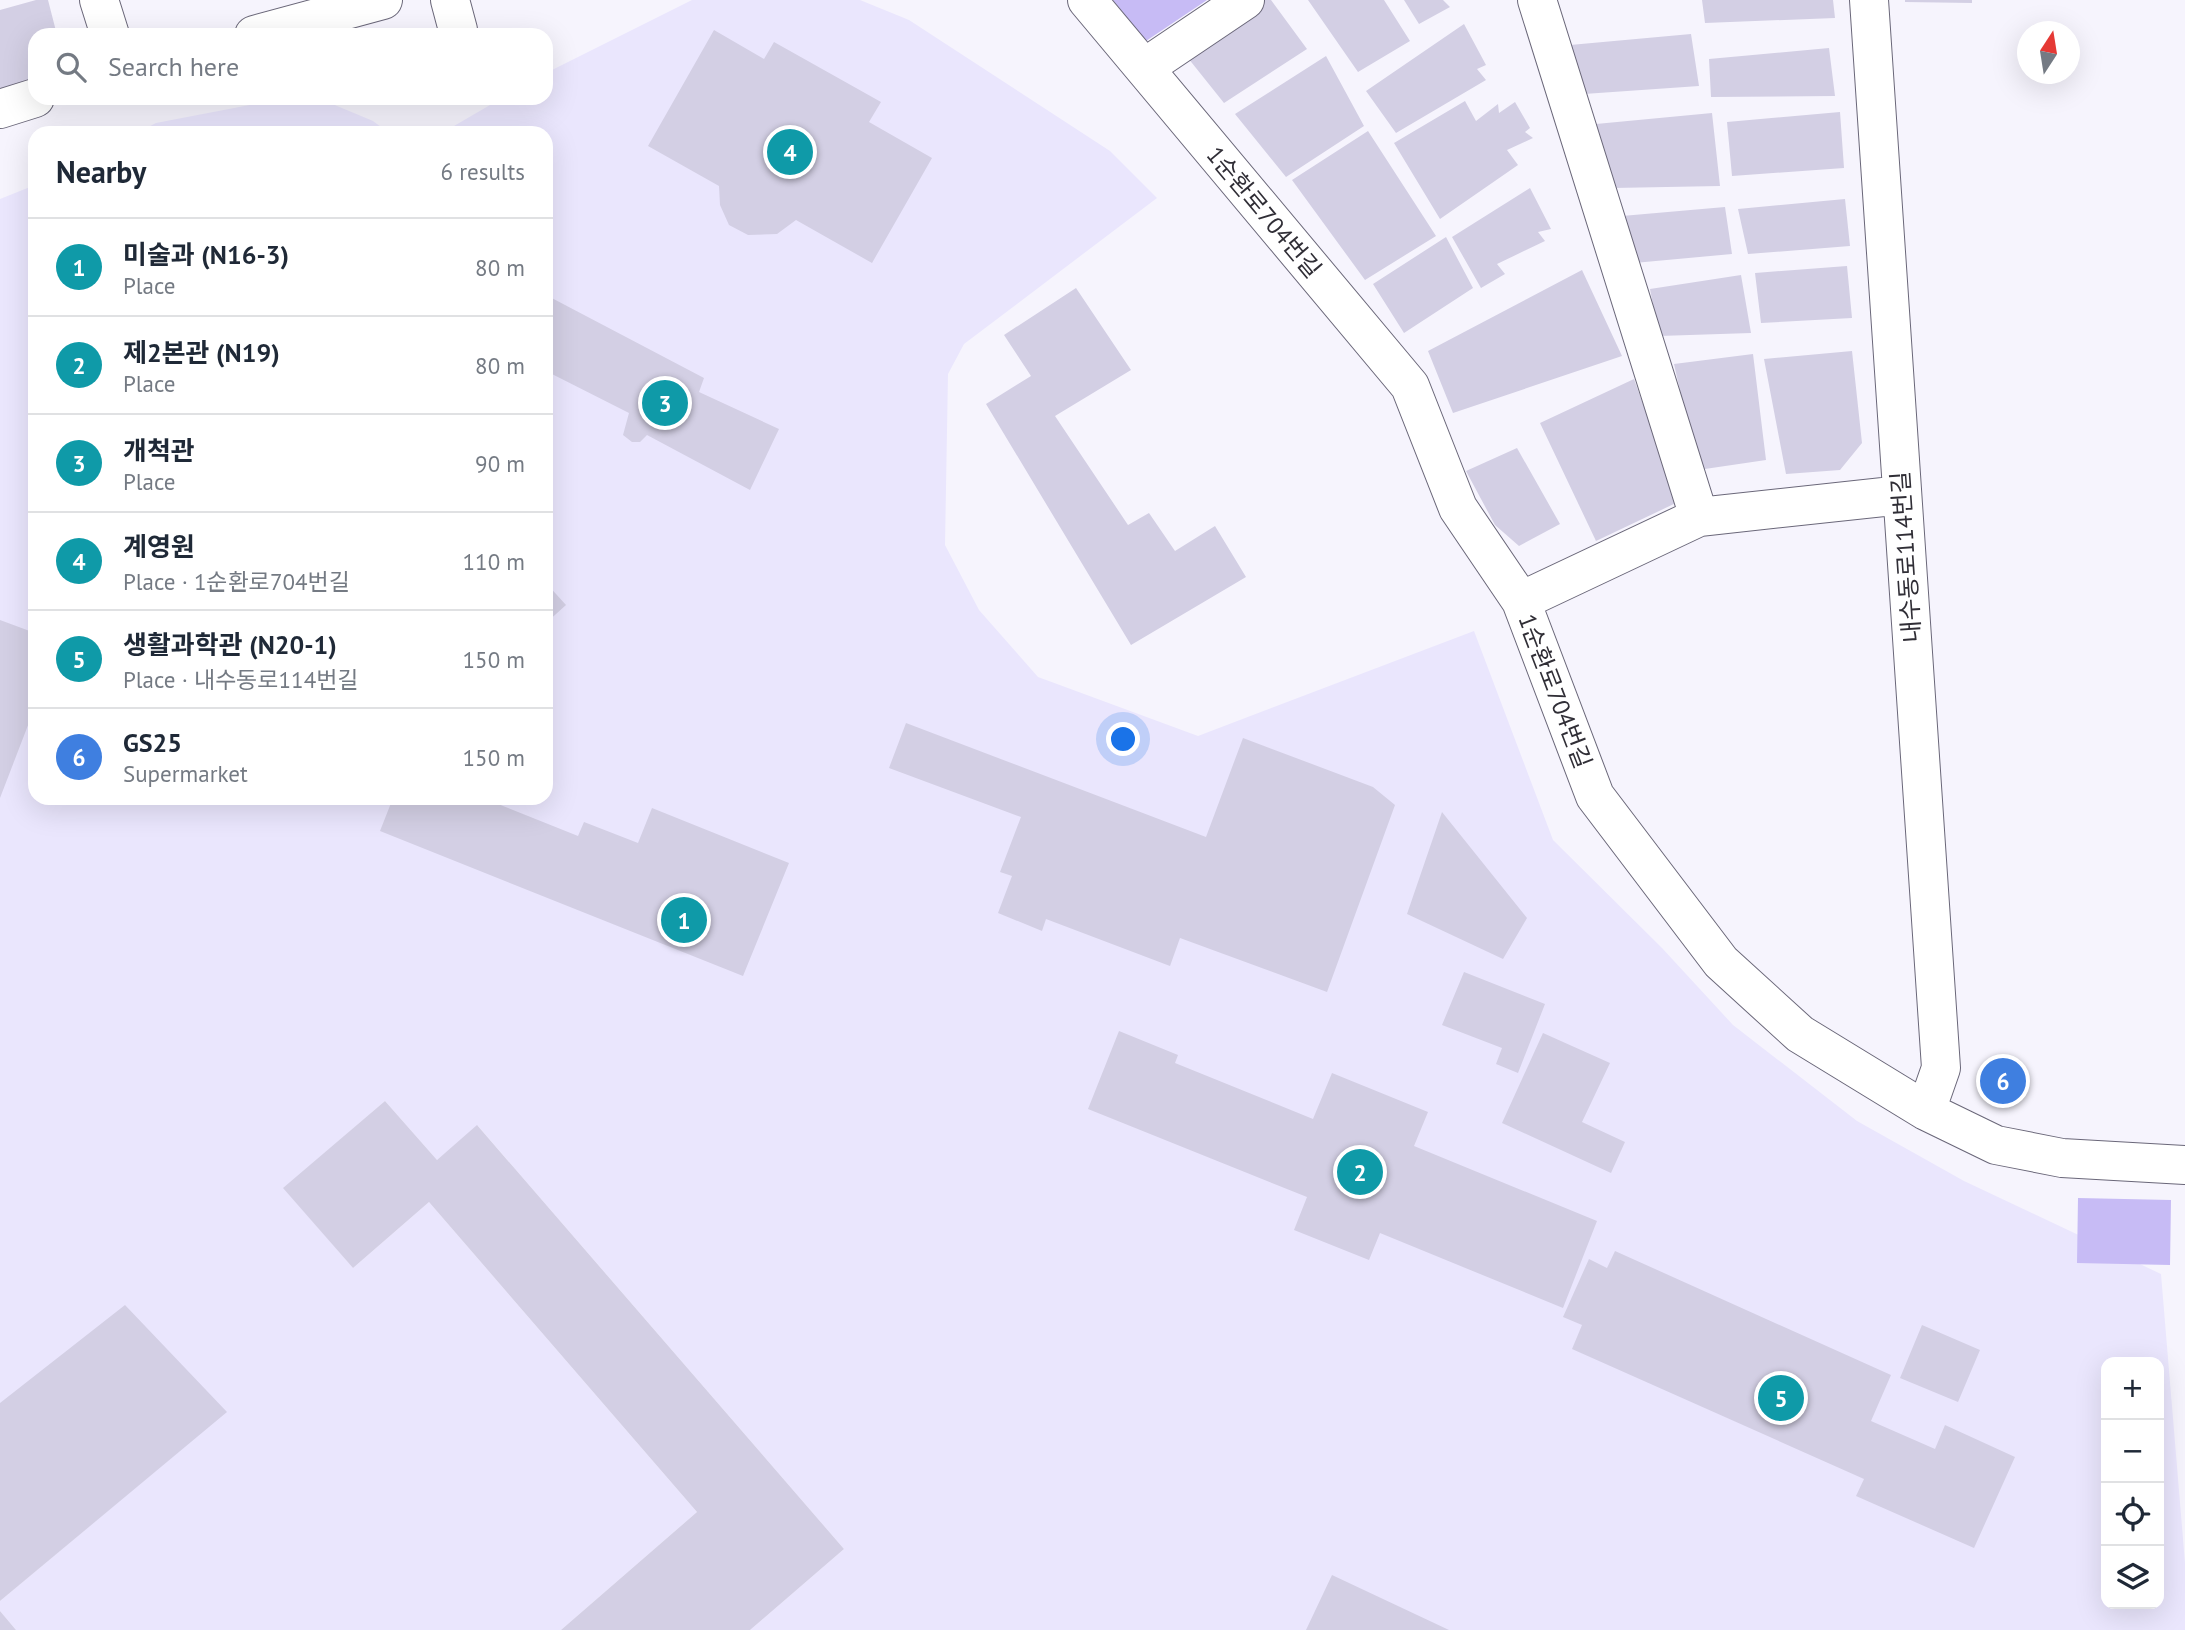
<!DOCTYPE html>
<meta charset="utf-8">
<style>
:root{--surface:#fff;--page:#f6f6f7;--text:#1f2937;--muted:#747a83;--line:#e0e1e3;--accent:#db2777}
body{margin:0;font-family:"PT Sans","Noto Sans KR",sans-serif;background:var(--page);color:var(--text)}
.controls{position:absolute;right:21px;bottom:21px;display:grid;overflow:hidden;border-radius:14px;box-shadow:0 7px 28px #0002}
.controls button{width:63px;height:63px;display:grid;place-items:center;padding:0;border:0;border-bottom:2px solid var(--line);background:var(--surface);color:var(--text);font:35px sans-serif}
.compass{position:absolute;left:2017px;top:21px;width:63px;height:63px;border-radius:50%;background:var(--surface);box-shadow:0 7px 28px #0002;rotate:12deg}
.you{position:absolute;left:1124px;top:740px;width:24px;height:24px;margin:-18px;border:5px solid #fff;border-radius:50%;background:#1a73e8;box-shadow:0 0 0 10px #1a73e833}
.badge{display:grid;place-items:center;width:46px;height:46px;border-radius:50%;background:var(--accent);color:#fff;font-size:23px;font-weight:700}
.pin{position:absolute;translate:-50% -50%;border:4px solid #fff;box-shadow:0 2px 7px #0006}
.list{margin:0;padding:0;list-style:none}
h2{display:flex;justify-content:space-between;align-items:center;height:91px;margin:0;padding:0 28px;font-size:30px}
h2 small{font-size:23px;font-weight:400;color:var(--muted)}
.list li{display:grid;grid-template-columns:46px 1fr auto;gap:21px;align-items:center;box-sizing:border-box;height:98px;padding:0 28px;border-top:2px solid var(--line)}
.list b{display:block;font-size:26px;white-space:nowrap}
.list p{margin:0;font-size:23px;white-space:nowrap;color:var(--muted)}
.list em{font-size:23px;font-style:normal;color:var(--muted)}
.icon{flex:none;width:38px;height:38px;fill:none;stroke:currentColor;stroke-width:2;stroke-linecap:round;stroke-linejoin:round}
.map{position:relative;flex:none;width:2185px;height:1630px;overflow:hidden}
.search{position:absolute;background:var(--surface);box-shadow:0 7px 28px #0002;left:28px;top:28px;width:525px;height:77px;display:flex;align-items:center;gap:18px;box-sizing:border-box;padding:0 24px;border-radius:21px;color:var(--muted);font-size:26px}
.panel{position:absolute;background:var(--surface);box-shadow:0 7px 28px #0002;left:28px;top:126px;width:525px;height:679px;border-radius:21px}
.map>svg:first-child{display:block}
.built{fill:#eae6fd;fill-rule:evenodd}
.green{fill:#c7bbf5}
.building{fill:#d3cfe4}
.lines{fill:none;stroke-linecap:round;stroke-linejoin:round}
.minor-casing{stroke:#6a6779;stroke-width:40}
.minor{stroke:#fff;stroke-width:38}
.labels{text-anchor:middle;dominant-baseline:central;stroke-width:5;stroke-linejoin:round;paint-order:stroke}
.street-label{font-size:24px;fill:#302e36;stroke:#fff}
</style>
<div class="map">
<svg width="2185" height="1630" viewBox="0 0 2185 1630">
<rect width="100%" height="100%" fill="#f6f4fd"/>
<path class="built" d="M692,0H860L909,20L1110,151L1157,198L964,344L948,374L945,545L979,610L1038,677L1198,736L1474,631L1553,840L1662,948L1733,1025L1857,1121L1964,1181L2161,1274L2185,1563V1630H750L844,1549L478,1126L437,1160L385,1101L284,1188L353,1268L429,1202L697,1512L561,1630H16L0,1611V1601L226,1412L0,1403V199L35,185V798H546V133H442L502,98H546V73ZM2106,1362H2159V1604H2106Z
M286,98H318L373,121L389,133H137L156,123Z"/>
<path class="green" d="M1113,0H1207L1146,41Z
M2078,1198L2171,1200L2170,1265L2077,1263Z"/>
<path class="building" d="M36,0H48L57,35H35V80L0,89V10Z
M1254,0H1271L1307,49L1224,103L1180,48Z
M1308,0H1384L1410,41L1358,72Z
M1404,0H1443L1450,7L1419,24Z
M1702,0H1833L1835,18L1705,23Z
M1905,0H1972V3L1905,2Z
M1464,24L1486,65L1477,69L1486,80L1396,133L1366,91Z
M714,30L764,59L774,42L881,102L869,122L932,158L872,263L796,220L777,234L748,235L729,225L720,205L719,186L648,146Z
M1691,34L1699,86L1584,94L1570,45Z
M1829,48L1835,96L1711,97L1709,59Z
M1326,56L1364,126L1286,177L1235,114Z
M1465,101L1476,121L1498,104L1499,113L1515,102L1530,128L1525,132L1533,138L1507,150L1518,165L1440,219L1394,143Z
M1840,112L1844,168L1732,176L1727,122Z
M1712,113L1720,186L1613,188L1596,124Z
M1368,131L1436,236L1365,280L1292,180Z
M1530,188L1551,229L1538,232L1545,241L1497,264L1505,274L1481,288L1452,237Z
M1845,199L1850,246L1748,254L1738,209Z
M1725,207L1732,254L1634,263L1622,216Z
M1446,237L1473,288L1404,333L1373,284Z
M1847,266L1852,318L1761,323L1755,273Z
M1582,270L1622,356L1453,413L1428,351Z
M1741,275L1751,333L1659,336L1650,289Z
M1076,288L1131,370L1055,416L1128,525L1149,513L1175,551L1215,526L1246,577L1131,645L986,404L1031,376L1004,335Z
M546,295L704,378L699,392L779,429L750,490L647,435L640,442H632L623,435L629,413L546,371Z
M1852,351L1862,443L1840,470L1786,474L1764,359Z
M1753,354L1766,460L1698,470L1674,364Z
M1634,379L1678,502L1596,541L1540,423Z
M1517,448L1560,524L1519,546L1495,525L1466,471Z
M546,583L566,605L546,623Z
M0,620L35,633V707L0,798Z
M906,723L1206,837L1243,738L1373,787L1395,805L1327,992L1180,938L1170,966L1046,919L1042,931L998,913L1012,876L1000,872L1021,817L889,768Z
M393,798H483L578,836L584,822L638,843L652,808L789,863L743,976L380,831Z
M1442,812L1527,918L1503,959L1407,914Z
M1464,972L1545,1004L1518,1073L1496,1064L1502,1048L1442,1025Z
M1119,1031L1178,1055L1175,1063L1313,1119L1332,1073L1428,1112L1414,1146L1597,1221L1563,1308L1380,1233L1369,1260L1294,1230L1307,1197L1088,1109Z
M1543,1033L1610,1063L1582,1122L1625,1142L1611,1173L1502,1123Z
M385,1101L437,1160L477,1125L844,1549L750,1630H561L697,1512L429,1202L353,1268L283,1188Z
M1615,1251L1891,1375L1871,1421L1935,1449L1945,1425L2015,1457L1974,1548L1856,1496L1864,1479L1572,1349L1582,1325L1563,1317L1589,1259L1607,1268Z
M125,1305L227,1412L0,1601V1403Z
M1922,1325L1980,1350L1958,1402L1900,1378Z
M1332,1575L1449,1630H1306Z
M0,1611L16,1630H0Z"/>
<g class="lines">
<defs>
<path id="minor" d="M99,0L110,35
M450,0L458,30
M1087,0L1410,386L1458,508L1521,601L1595,796L1721,962L1800,1034L1926,1111L1996,1145L2062,1158L2185,1165
M1537,0L1699,517
M1869,0L1941,1068L1926,1111
M254,35L383,0
M1144,68L1245,0
M0,109L35,98
M1521,601L1699,517L1902,495"/>
</defs>
<use href="#minor" class="minor-casing"/>
<use href="#minor" class="minor"/>
</g>
<g class="labels">
<g class="street-label">
<text transform="translate(1264 212) rotate(50)">1순환로704번길</text>
<text transform="translate(1906 557) rotate(-94)">내수동로114번길</text>
<text transform="translate(1555 691) rotate(69)">1순환로704번길</text>
</g>
</g>
</svg>
<div class="controls">
<button>+</button>
<button>−</button>
<button><svg class="icon" aria-label="locate" viewBox="0 0 24 24"><circle cx="12" cy="12" r="6"/><path d="M12 2v4M12 18v4M2 12h4M18 12h4"/></svg></button>
<button><svg class="icon" aria-label="layers" viewBox="0 0 24 24"><path d="M12 4l9 5-9 5-9-5zM3 14l9 5 9-5"/></svg></button>
</div>
<svg class="compass" viewBox="-18 -18 36 36"><path d="M0-13l5 13h-10z" fill="#e53935"/><path d="M0 13l5-13h-10z" fill="#747a83"/></svg>
<div class="you"></div>
<div class="pin badge" style="left:684px;top:920px;background:#0f9aa8">1</div>
<div class="pin badge" style="left:1360px;top:1172px;background:#0f9aa8">2</div>
<div class="pin badge" style="left:665px;top:403px;background:#0f9aa8">3</div>
<div class="pin badge" style="left:790px;top:152px;background:#0f9aa8">4</div>
<div class="pin badge" style="left:1781px;top:1398px;background:#0f9aa8">5</div>
<div class="pin badge" style="left:2003px;top:1081px;background:#3f7fe0">6</div>
<div class="search"><svg class="icon" aria-label="search" viewBox="0 0 24 24"><circle cx="10" cy="10" r="6"/><path d="M15 15l6 6"/></svg>Search here</div>
<section class="panel">
<h2>Nearby<small>6 results</small></h2>
<ul class="list">
<li><span class="badge" style="background:#0f9aa8">1</span><div><b>미술과 (N16-3)</b><p>Place</p></div><em>80 m</em></li>
<li><span class="badge" style="background:#0f9aa8">2</span><div><b>제2본관 (N19)</b><p>Place</p></div><em>80 m</em></li>
<li><span class="badge" style="background:#0f9aa8">3</span><div><b>개척관</b><p>Place</p></div><em>90 m</em></li>
<li><span class="badge" style="background:#0f9aa8">4</span><div><b>계영원</b><p>Place · 1순환로704번길</p></div><em>110 m</em></li>
<li><span class="badge" style="background:#0f9aa8">5</span><div><b>생활과학관 (N20-1)</b><p>Place · 내수동로114번길</p></div><em>150 m</em></li>
<li><span class="badge" style="background:#3f7fe0">6</span><div><b>GS25</b><p>Supermarket</p></div><em>150 m</em></li>
</ul>
</section>
</div>
